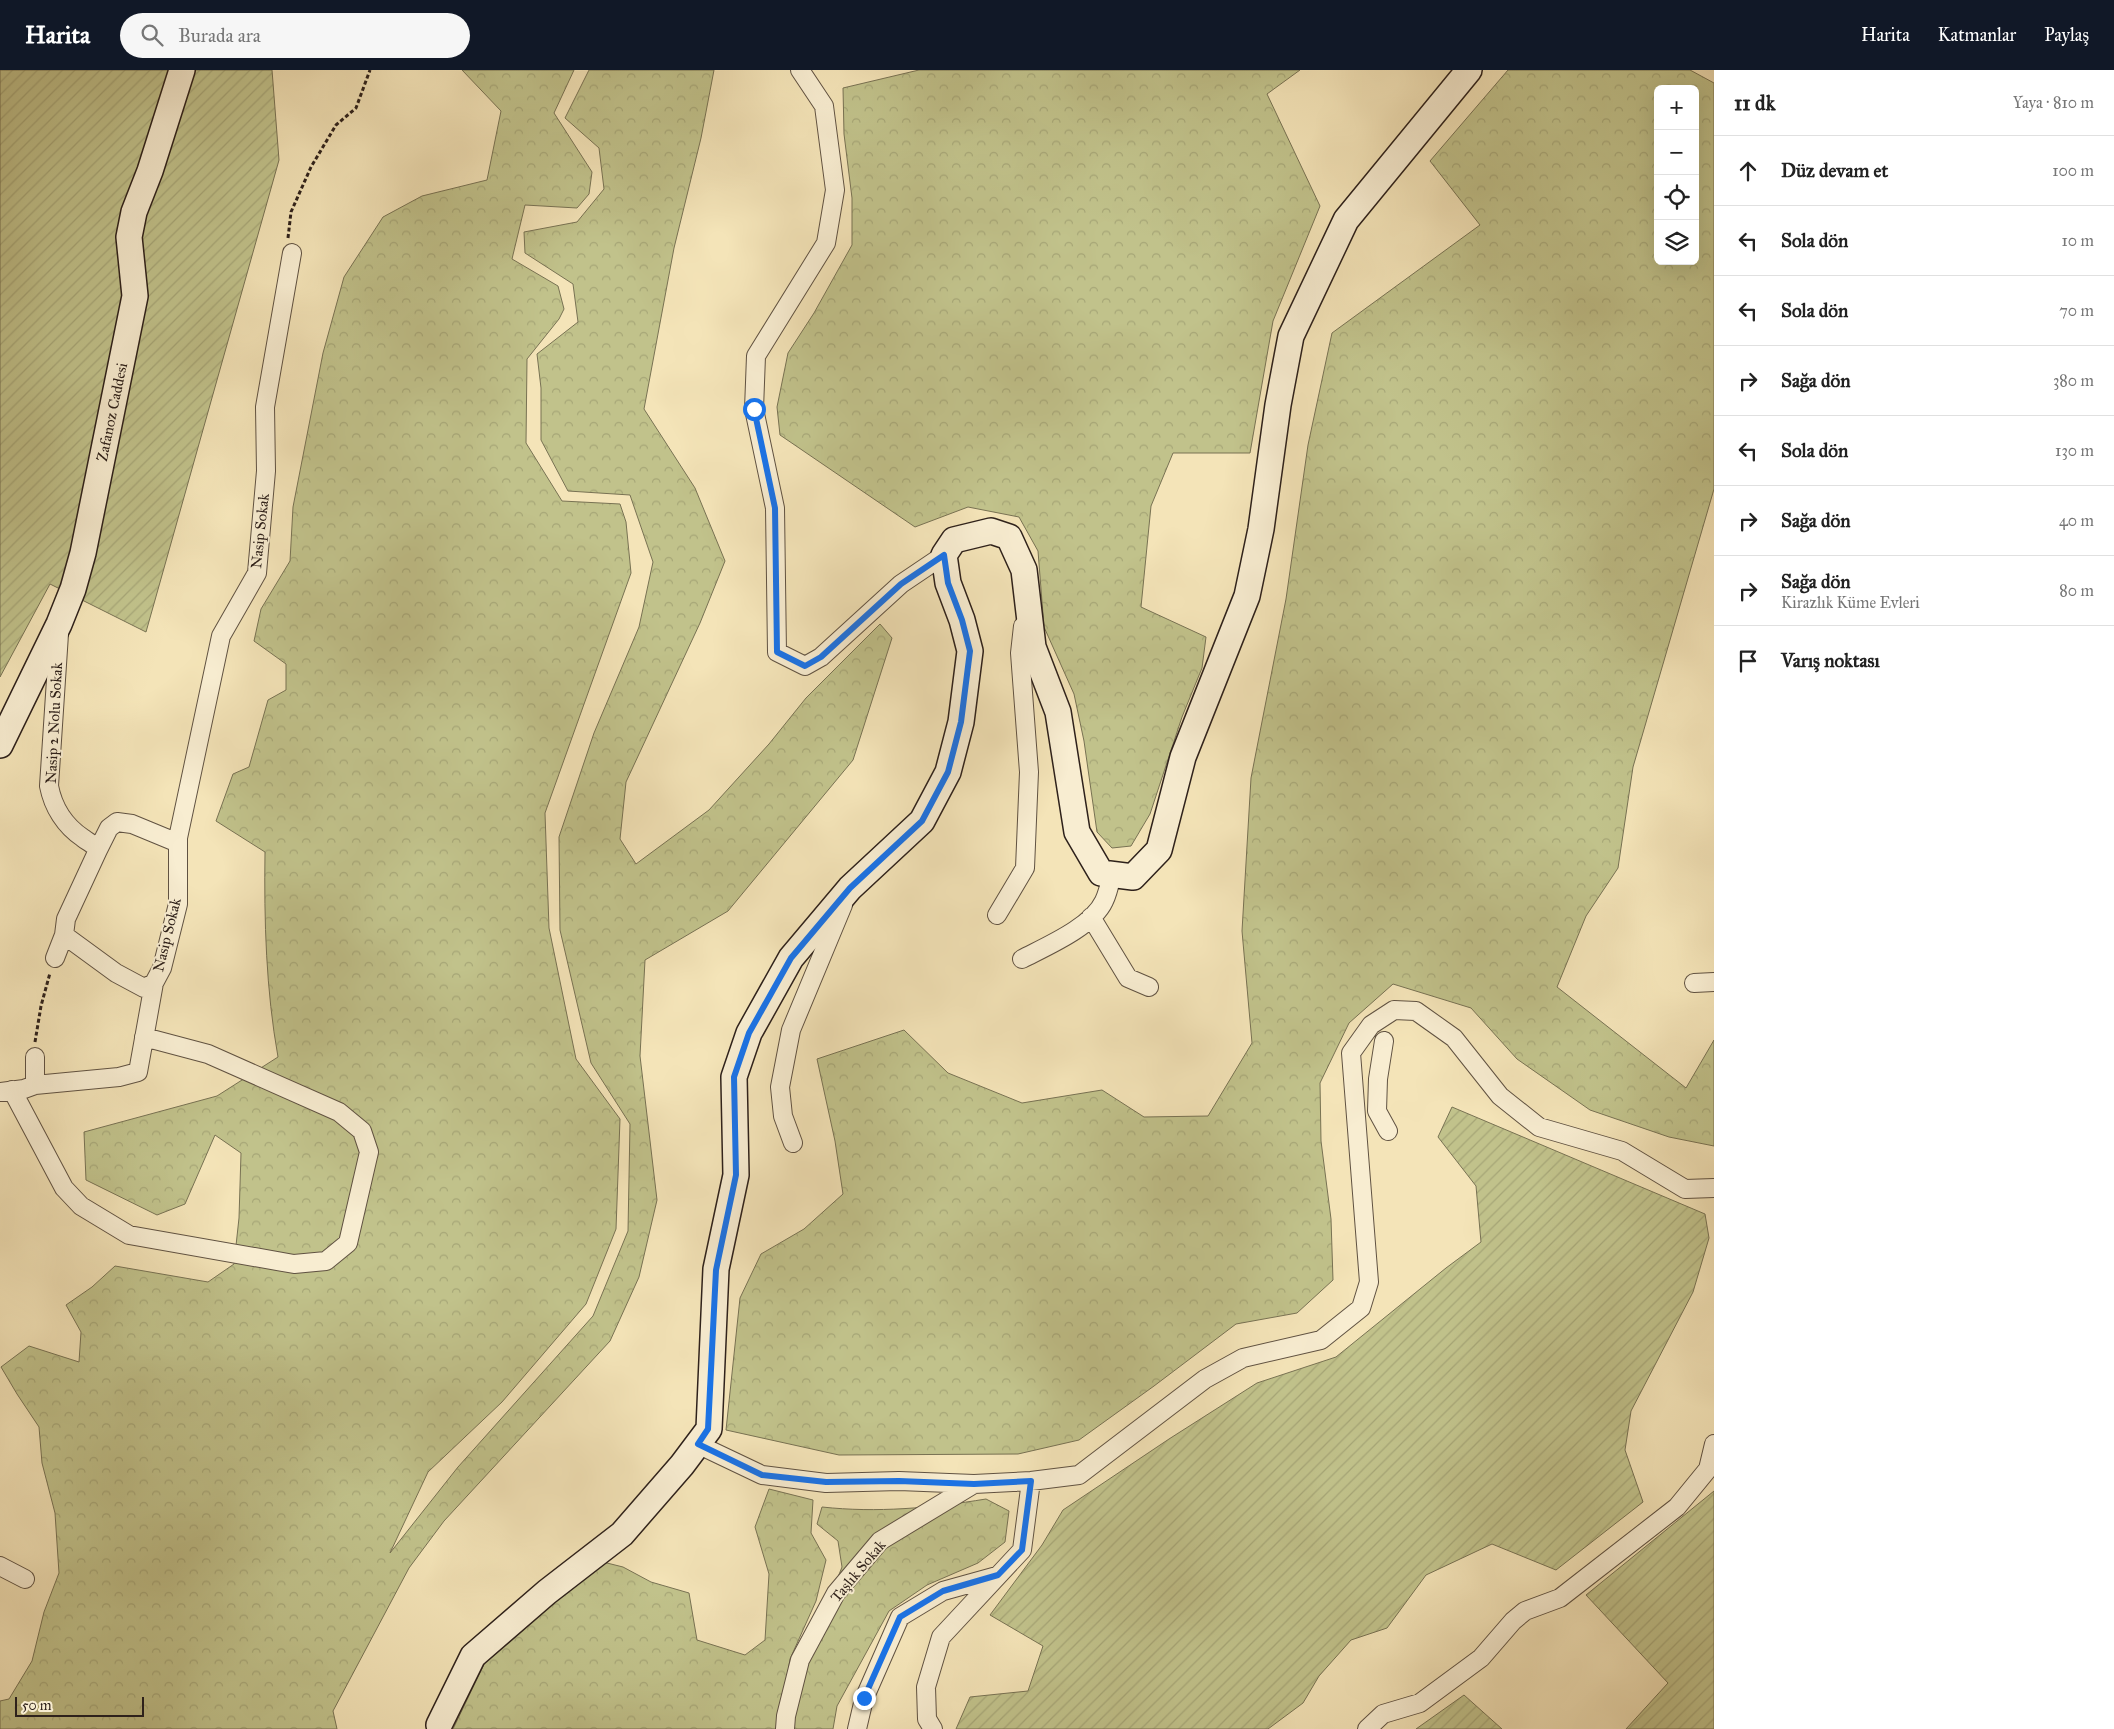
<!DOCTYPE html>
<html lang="tr">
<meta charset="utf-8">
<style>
:root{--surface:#fff;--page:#f6f6f6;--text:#222;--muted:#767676;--line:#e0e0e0;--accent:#111827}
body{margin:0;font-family:"IM FELL Great Primer",serif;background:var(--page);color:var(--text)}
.controls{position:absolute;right:15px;top:15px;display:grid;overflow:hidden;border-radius:8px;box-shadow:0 5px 20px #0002}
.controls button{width:45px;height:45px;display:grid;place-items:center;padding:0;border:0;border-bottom:1px solid var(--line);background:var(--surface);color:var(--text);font:25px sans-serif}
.scale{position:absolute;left:15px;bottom:12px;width:129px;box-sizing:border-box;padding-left:5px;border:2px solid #2e211b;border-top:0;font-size:14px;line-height:18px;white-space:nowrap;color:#2e211b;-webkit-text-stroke:4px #f8edd1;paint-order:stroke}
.stop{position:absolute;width:15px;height:15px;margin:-11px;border:4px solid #1a73e8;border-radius:50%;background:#fff}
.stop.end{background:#1a73e8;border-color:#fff;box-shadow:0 1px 5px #0008}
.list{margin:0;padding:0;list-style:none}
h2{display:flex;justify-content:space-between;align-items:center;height:65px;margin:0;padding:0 20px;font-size:21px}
h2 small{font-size:16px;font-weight:400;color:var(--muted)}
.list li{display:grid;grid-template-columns:32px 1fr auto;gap:15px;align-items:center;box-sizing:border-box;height:70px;padding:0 20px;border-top:1px solid var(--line)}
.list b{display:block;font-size:19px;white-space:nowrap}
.list p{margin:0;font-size:16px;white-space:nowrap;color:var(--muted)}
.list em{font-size:16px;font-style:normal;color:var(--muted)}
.icon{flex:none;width:28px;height:28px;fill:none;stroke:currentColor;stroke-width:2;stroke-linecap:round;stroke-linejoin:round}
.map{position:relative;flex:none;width:1714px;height:1659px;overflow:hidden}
header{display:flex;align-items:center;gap:30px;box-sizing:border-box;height:70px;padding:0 25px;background:var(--accent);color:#fff}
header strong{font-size:24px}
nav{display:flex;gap:28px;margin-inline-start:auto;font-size:18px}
.search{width:350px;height:45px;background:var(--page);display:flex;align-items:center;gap:12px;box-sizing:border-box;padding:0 18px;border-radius:28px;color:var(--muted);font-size:19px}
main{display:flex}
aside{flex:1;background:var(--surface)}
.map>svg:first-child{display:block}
.forest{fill:url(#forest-crowns);stroke:#787253;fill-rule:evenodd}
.garden{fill:url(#garden-furrows);stroke:#787253}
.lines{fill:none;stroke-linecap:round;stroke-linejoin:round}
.street-casing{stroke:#605242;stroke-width:20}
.secondary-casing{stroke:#2e211b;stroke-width:28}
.path{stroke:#2e211b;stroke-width:3;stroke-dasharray:4 2.5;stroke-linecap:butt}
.street{stroke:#f8edd1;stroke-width:18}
.secondary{stroke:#f8edd1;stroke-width:25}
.route{stroke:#1a73e8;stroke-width:6}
.labels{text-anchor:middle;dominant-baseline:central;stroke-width:4;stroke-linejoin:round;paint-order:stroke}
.street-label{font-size:15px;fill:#2e211b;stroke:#f8edd1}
</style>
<header>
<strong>Harita</strong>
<div class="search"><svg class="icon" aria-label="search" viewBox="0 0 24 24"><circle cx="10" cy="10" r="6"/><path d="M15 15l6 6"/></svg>Burada ara</div>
<nav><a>Harita</a><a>Katmanlar</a><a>Paylaş</a></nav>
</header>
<main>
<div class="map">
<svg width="1714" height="1659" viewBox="0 0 1714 1659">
<defs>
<pattern id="forest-crowns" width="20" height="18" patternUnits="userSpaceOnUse" patternTransform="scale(1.25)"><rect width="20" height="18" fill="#c1c28b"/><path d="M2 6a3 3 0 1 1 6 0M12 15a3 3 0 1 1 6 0" fill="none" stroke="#a6a677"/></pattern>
<pattern id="garden-furrows" width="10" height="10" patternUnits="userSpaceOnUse" patternTransform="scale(1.25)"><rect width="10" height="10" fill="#c1c28b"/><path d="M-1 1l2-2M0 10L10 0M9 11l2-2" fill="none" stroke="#a6a677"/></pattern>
</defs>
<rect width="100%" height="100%" fill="#f4e4b8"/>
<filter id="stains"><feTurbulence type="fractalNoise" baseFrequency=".004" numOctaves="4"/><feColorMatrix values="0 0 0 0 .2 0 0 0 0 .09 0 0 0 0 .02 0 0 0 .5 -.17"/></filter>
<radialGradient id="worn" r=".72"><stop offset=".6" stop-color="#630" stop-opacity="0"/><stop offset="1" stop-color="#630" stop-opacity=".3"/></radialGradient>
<path class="forest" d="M462,0H574L554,43L592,102L589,124L577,138L525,135L512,189L558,216L564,239L559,249L527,289L526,373L562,431L620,434L626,452L631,503L545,743L549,858L576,989L620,1049L616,1159L586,1234L502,1332L428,1402L390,1483L458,1397L593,1246L628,1161L630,1054L591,993L560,860L559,767L594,663L639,557L653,492L630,425L568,421L541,370V318L537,284L578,252L573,214L525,183L524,162L577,152L604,119L599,78L565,48L589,0H714L701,68L674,178L644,339L695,418L725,491L700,553L626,712L620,769L636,794L709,740L769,674L806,628L880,554L892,568L853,690L728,841L645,890L640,986L657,1130L639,1207L610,1271L444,1451L409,1498L333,1641L337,1659H0V1631L9,1629L32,1591L44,1542L59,1503L55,1443L42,1393L39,1357L17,1324L1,1297L29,1276L79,1292L81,1262L66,1235L92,1217L115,1196L208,1212L234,1194L239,1148L241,1083L215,1065L185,1134L157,1145L86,1110L84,1062L217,1026L278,987C266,920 264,851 265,782L216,751L233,704L249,697L268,630L286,620V594L254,571L261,539L290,491L293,437L323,283L344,207L383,147L422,126L487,110L501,41Z
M919,0H1300L1267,24L1320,136L1273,251L1250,383H1173L1151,436L1141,537L1206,567L1202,598L1182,647L1150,744L1131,776L1112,778L1097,762L1084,671L1074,624L1044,557L1038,481L1019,447L968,437L915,457L780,365L777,337L788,283L814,243L852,175V128L844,64L843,18Z
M1508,0H1690L1714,13V419L1633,697L1618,798L1586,846L1557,917L1686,1018L1714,970V1076L1669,1067L1590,1040L1517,989L1471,938L1393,914L1349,953L1320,1013L1321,1071L1331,1149L1333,1210L1297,1243L1236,1254L1154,1316L1079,1370L1018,1384L839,1385L726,1360L740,1228L761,1184L804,1159L843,1124L835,1071L817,989L904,960L948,1003L1022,1033L1102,1020L1144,1047L1208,1046L1252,973L1242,861L1251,708L1286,529L1308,375L1332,263L1480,155L1430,91ZM1658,19H1695V191H1658Z
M769,1419L813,1430L811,1463L826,1490L816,1531L790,1589L779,1659H453L488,1586L603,1492L623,1497L651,1512L689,1523L697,1570L745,1585L765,1570L769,1504L755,1457Z
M986,1429L1009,1441L1005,1472L978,1493L927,1515L889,1541L837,1636L833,1659H785L802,1597L842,1497L838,1471L817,1454L822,1437C877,1443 931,1438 986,1429Z"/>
<path class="garden" d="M0,0H272L279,90L146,562L50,514L0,607Z
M1452,1037L1705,1144L1709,1168L1693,1222L1631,1341L1625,1380L1643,1432L1556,1500L1492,1474L1426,1505L1387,1558L1351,1570L1319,1606L1303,1633L1268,1659H956L970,1627L1028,1621L1043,1576L990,1545L1042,1475L1063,1440L1169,1369L1257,1313L1336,1287L1446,1198L1481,1172L1476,1116L1438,1067Z
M1714,1421V1659H1626L1668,1613L1586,1525Z
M1464,1625L1502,1659H1416Z"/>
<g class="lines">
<defs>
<path id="street" d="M800,0L824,36L835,120L826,173L756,286L754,339L775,438L777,582L805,596L821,587L901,514L944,485
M98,780L109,758L117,752L132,754L178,773
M997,845L1025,798L1029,702L1020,583L1023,556
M1091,847L1128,908L1149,917
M64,865L116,903L144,918L154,913L162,898L178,834V768L221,566L257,503L266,401L265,337L292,183
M55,888L64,865L66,849L98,780C93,773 89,773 83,768C65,756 53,737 49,716L59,564
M1022,889C1047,876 1092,857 1104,831C1108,823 1110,813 1112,804
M1694,913L1714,912
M1384,971L1378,1009L1377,1041L1388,1061
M35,1015L119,1007L138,1002L154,913
M12,1020L64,1118L81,1136L129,1165L294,1194L326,1191L348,1173L369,1082L362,1061L339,1042L208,984L144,967
M0,1022L24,1019L35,1015V987
M793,1073L783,1046L780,1017L791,960L843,835
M697,1374L762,1405L826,1413L899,1411L974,1414L1031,1411L1079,1405L1205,1309L1243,1288L1321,1270L1361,1238L1369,1212L1351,983L1371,955L1394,940L1416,941L1454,968L1500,1026L1539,1057L1622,1081L1685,1119L1714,1118
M0,1496L25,1509
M785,1659L786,1646L800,1590L836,1523L880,1471L974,1414
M857,1659L864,1629L900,1547L943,1521L997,1506
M933,1659L927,1649L926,1617L941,1567L1022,1480L1031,1411
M1367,1659L1383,1644L1420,1633L1481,1588L1513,1551L1525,1541L1560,1528L1677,1437L1708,1399L1714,1374"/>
<path id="secondary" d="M0,675L59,554L73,519L83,483L135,226L129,167L134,142L150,101L182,0
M439,1655L473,1586L547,1522L622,1464L682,1395L709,1359L716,1199L736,1105L734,1007L749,963L791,888L850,818L922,751L948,702L961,652L970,581L962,550L948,513L944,485L954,470L991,461L1009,467L1024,500L1033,577L1058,642L1077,762L1101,803L1133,807L1159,780L1183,687L1247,526L1261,459L1278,335L1291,266L1346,150L1469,0"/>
</defs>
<use href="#street" class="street-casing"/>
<use href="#secondary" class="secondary-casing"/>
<path class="path" d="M288,168L291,142L311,97L336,55L356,38L370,0
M35,972L41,936L50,903"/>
<use href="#street" class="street"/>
<use href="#secondary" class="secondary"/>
</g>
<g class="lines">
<path class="route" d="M754,339L775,438L777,582L805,596L821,587L901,514L944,485L948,513L962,550L970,581L961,652L948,702L922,751L850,818L791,888L749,963L734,1007L736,1105L716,1200L708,1359L698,1374L762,1405L826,1412L899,1411L974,1414L1031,1411L1022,1480L998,1505L943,1521L900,1547L864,1628"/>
</g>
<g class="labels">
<g class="street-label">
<text transform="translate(112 342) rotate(-78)">Zafanoz Caddesi</text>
<text transform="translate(260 461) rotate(-84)">Nasip Sokak</text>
<text transform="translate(54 653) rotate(-87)">Nasip 2 Nolu Sokak</text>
<text transform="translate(167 865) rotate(-76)">Nasip Sokak</text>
<text transform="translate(858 1501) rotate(-50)">Taşlık Sokak</text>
</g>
</g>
<rect width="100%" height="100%" filter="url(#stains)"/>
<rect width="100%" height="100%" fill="url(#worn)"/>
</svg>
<div class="controls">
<button>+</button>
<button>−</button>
<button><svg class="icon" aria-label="locate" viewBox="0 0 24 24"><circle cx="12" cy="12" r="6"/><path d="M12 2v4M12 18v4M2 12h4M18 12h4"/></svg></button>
<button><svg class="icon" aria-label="layers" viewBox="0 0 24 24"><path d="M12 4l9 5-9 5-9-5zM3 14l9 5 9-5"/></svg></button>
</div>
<div class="scale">50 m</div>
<div class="stop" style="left:754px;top:339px"></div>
<div class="stop end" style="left:864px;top:1628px"></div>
</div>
<aside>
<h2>11 dk<small>Yaya · 810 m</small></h2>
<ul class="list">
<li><svg class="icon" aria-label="ahead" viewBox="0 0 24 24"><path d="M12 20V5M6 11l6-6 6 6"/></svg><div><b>Düz devam et</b></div><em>100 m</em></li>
<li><svg class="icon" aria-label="left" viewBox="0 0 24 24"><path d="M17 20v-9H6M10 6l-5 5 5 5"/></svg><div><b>Sola dön</b></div><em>10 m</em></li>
<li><svg class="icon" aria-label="left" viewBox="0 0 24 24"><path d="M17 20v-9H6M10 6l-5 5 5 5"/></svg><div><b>Sola dön</b></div><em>70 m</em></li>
<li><svg class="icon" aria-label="right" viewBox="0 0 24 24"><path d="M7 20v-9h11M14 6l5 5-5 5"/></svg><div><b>Sağa dön</b></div><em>380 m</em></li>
<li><svg class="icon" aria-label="left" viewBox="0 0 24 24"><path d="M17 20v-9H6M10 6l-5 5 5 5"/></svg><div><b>Sola dön</b></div><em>130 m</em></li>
<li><svg class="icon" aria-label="right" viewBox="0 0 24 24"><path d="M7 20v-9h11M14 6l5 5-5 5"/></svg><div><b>Sağa dön</b></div><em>40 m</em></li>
<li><svg class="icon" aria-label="right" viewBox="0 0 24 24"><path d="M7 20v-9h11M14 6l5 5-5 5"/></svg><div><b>Sağa dön</b><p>Kirazlık Küme Evleri</p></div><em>80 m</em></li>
<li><svg class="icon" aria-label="arrive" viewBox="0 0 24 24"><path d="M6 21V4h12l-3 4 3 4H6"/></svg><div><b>Varış noktası</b></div></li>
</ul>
</aside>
</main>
